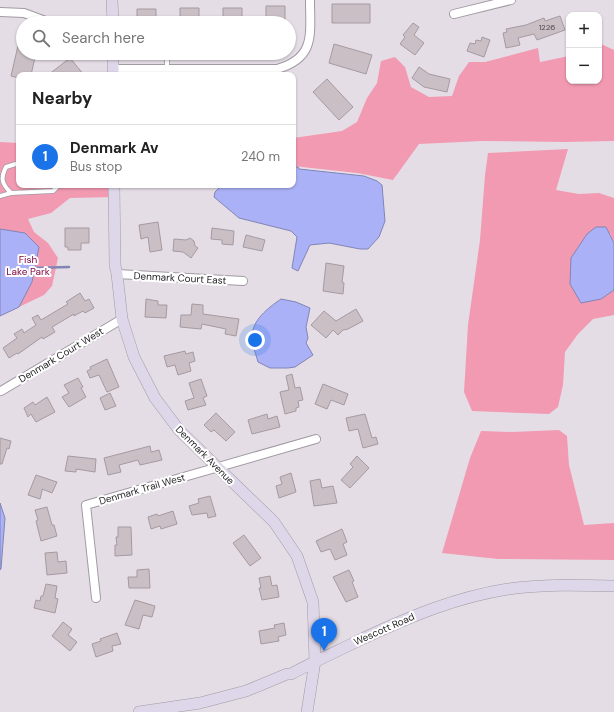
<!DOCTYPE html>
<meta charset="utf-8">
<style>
:root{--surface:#fff;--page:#f6f6f6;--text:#222;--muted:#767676;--line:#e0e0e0;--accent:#1a73e8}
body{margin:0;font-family:"DM Sans",sans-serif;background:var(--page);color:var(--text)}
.controls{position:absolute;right:12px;top:12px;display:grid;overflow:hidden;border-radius:8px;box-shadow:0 1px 3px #0004}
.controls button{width:36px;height:36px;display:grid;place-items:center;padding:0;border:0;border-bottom:1px solid var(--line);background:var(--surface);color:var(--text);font:20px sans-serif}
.you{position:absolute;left:255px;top:340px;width:14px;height:14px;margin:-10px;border:3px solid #fff;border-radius:50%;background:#1a73e8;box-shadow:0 0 0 6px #1a73e833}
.badge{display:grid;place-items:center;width:26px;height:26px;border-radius:50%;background:var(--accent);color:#fff;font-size:13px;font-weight:700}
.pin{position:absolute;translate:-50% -33px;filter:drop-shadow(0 1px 2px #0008)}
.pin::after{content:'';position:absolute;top:21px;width:14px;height:12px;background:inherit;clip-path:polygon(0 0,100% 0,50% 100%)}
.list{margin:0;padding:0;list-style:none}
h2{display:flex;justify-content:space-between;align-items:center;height:52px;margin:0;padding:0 16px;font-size:17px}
h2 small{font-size:13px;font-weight:400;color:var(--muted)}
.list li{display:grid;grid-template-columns:26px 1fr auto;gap:12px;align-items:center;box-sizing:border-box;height:64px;padding:0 16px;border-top:1px solid var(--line)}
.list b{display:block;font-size:15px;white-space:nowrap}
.list p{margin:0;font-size:13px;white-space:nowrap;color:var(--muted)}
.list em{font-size:13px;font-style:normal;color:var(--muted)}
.icon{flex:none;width:22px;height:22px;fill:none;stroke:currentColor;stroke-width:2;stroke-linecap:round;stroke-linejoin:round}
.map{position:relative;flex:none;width:614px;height:712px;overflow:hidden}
.search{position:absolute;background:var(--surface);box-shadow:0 1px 3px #0004;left:16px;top:16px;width:280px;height:44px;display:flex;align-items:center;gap:10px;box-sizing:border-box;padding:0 14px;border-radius:22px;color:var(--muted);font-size:15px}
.panel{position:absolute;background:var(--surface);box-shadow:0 1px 3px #0004;left:16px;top:72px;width:280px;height:116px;border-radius:8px}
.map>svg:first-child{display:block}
.green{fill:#f29ab2}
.water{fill:#aab1f6;stroke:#8185b6}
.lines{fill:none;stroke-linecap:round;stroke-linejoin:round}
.stream{stroke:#8185b6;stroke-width:2.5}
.building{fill:#cbbfc6;stroke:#a59aa0}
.lane-casing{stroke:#a19aa3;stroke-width:5.5}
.street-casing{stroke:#a19aa3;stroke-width:10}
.secondary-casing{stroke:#a19aa3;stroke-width:12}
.lane{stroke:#fff;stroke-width:4}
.street{stroke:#fff;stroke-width:8}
.secondary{stroke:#ded7e9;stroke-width:11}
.labels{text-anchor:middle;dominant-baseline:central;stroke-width:4;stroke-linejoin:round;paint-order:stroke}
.number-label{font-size:8px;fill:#4b464a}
.park-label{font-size:10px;fill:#7e013c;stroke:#fff}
.street-label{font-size:10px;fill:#201e21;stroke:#fff}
</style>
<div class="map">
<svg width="614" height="712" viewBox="0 0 614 712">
<rect width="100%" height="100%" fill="#e5dde6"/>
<path class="green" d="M599,43L614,50V141L565,142L482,141L419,144L393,180L357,173L293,166V138L342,131L357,122L367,98L377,83L381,61L395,57L405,67L411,87L429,97L452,96L459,76L469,62H485L538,48L540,62L569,56V81H599Z
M0,142L19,143V185H113L114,197L70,198L51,213L28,219L34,232L48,243L58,258L52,286L44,295L0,316Z
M568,149L556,190L579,194L599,193L614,198V243L610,233L601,299L614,290V315L593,319L578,334L565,352L563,385L558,407L549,414L472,411L464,392L468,325L480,240L485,175L488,153Z
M559,430L567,436L569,465L584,525L614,523V560L498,559L442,553L470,458L481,431L512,432Z"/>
<path class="water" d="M293,167H298L299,169L364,176L377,181L382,185L385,221L379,237L368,249H360L329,243L310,245L298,271L292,268L297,237L291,231L239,218L214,197L215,192L222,185H293Z
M596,227H606L614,243V290L601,299L581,303L570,284L571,258L587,234Z
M0,229L25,233L39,247L32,282L19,307L0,316Z
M281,299L296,302L310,308L306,327L308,338L306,343L313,355L295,367L288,368H270L258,362C256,354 252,346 252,337C252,320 268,308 281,299Z
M0,503L5,518L1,569L0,570Z"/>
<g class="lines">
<path class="stream" d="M32,268L69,267"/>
</g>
<path class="building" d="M332,4H370V23H332Z
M266,6H285V23H266Z
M180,8H199V23H180Z
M223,8H242V23H223Z
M137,9H156V23H137Z
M560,16L565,30L537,40L534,34L518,38L520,45L506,48L503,33L507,32L506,29L526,25L544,18L545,21Z
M413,23L419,27L414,35L424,43L415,55L400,44L405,37L403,35Z
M20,37H23V53H36L31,75H19V78L11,76Z
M482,37L490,40L484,57L467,51L470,43L475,44L476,40L481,41Z
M334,44L372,55L366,74L329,63Z
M70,58L84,75H48Z
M419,67L429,74L450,79L447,92L424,87L412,78Z
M327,79L353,107L339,120L313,92Z
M158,222L162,250L150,252L148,237L141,239L139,225Z
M65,228H89V243H81V250H68V247H65Z
M212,228L234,231L233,245L222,244V240L211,239Z
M246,235L265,240L262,251L243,247Z
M190,238L194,241L195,246L198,248L191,258L183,252L173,251L174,239L186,240Z
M326,263L344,266L342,282L344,283L343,294L323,291Z
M80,293L85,301L89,299L94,308L85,313L83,311L74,316V314L52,327L55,332L43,339L42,337L18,354L17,353L9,358L3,348L17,338L14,334L22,329L24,333L36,325L32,318L38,315L41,320L68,304L66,302Z
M146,299L158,301V305H167L166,318L145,317Z
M192,304L203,305V314L239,319L236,336L225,334L226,329L202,324L201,329L180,327L181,315H191Z
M356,309L363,321L348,329L343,330L338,335L333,330L326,338L311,325L324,311L336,321Z
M185,351L186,354L193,352L195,361L189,363L191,371L178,375L175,365L167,367L164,356Z
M107,359L119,387L107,392L99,375L90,378L87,371L91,369L90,367Z
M292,374L295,388L300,387L303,400L298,401L299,407L296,408V411L285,414L280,392L289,390L286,376Z
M78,378L83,387L81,388L86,397L69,407L62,397L69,393L64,385Z
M201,379L207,396L203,398L206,405L188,410L185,401L194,398L189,383Z
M323,384L348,394L344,405L331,400L327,409L315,404Z
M110,393L116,406L105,410L100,398Z
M47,397L55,412L36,422L31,414L28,417L24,408L33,402L35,405Z
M216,413L235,432L226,441L214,430L211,432L204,425Z
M267,414L268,419L277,416L280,427L252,434L248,420Z
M365,414L372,438L376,437L378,444L363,448L358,429L349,431L346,418Z
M0,438L11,441L9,449L7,448L2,464H0Z
M150,446L151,452L159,450L162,460L140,465L138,460L119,465L121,472L108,475L104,458Z
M68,456L96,459L95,472L76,469V472L65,471Z
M357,456L369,468L350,488L341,480L353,467L350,464Z
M291,473L296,492L279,498L276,486L282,484L280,477Z
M36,475L57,482L52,493L42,489V491L40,499L28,495Z
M320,479L322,488L333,486L337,503L314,506L310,481Z
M210,496L216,516L208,518L207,513L192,515L189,506L199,503L198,499Z
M47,507L52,525H54L57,536L41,541L36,521L38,520L35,510Z
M173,511L177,524L161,529L160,526L151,529L148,517L157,514L158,516Z
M118,527H131L132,555L115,556V545H117L116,537H118Z
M342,529L347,542L343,544L347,555L335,560L330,549L321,552L316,541Z
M244,535L261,558L250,566L233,543Z
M57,552L58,562L66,561L67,573L47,575L45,553Z
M149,569L150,588H129L128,577H137V570Z
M349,570L354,581L352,582L358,597L346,602L333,577Z
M270,576L272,586L277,585L279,597L262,600L259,588H261L259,578Z
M46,584L57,586L55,598L58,599L55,613L34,608L36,600L40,601L41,596H43Z
M135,600L155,606L152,617L143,615L139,629L125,625Z
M63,622L72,629L68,635L77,642L70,651L52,636Z
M284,623L286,635L278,637L279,641L261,644L259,631L275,628L274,625Z
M117,633L121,644L112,646L113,651L96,657L92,644L101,641L100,639Z"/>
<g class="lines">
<defs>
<path id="lane" d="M167,22V23
M167,53V69
M19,163L6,167C0,179 2,184 11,193L53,191L59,185
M0,196L11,193"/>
<path id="street" d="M0,12L24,13L51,23
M454,14L511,0
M113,69H277C316,58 310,34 310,0
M117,274L243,281
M1,391L122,319
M96,598L86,505L316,439"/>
<path id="secondary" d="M112,0L113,23
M113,53V75
M114,185L115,265L117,274L122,319L134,357L155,398L179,430L274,522L297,556L313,602L315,661L307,712
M139,712L200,703L246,691L287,674H291C315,661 340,650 364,638C411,616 457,597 508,589C543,584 579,585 614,586"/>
</defs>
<use href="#lane" class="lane-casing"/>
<use href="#street" class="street-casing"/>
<use href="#secondary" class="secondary-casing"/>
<use href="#lane" class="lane"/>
<use href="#street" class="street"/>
<use href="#secondary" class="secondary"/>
</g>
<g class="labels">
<g class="number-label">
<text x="547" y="27">1226</text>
</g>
<g class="park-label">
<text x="28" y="259">Fish<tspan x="28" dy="12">Lake Park</tspan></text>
</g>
<g class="street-label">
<text transform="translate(180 278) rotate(3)">Denmark Court East</text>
<text transform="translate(61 355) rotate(-31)">Denmark Court West</text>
<text transform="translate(205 455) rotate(45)">Denmark Avenue</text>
<text transform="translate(142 489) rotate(-16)">Denmark Trail West</text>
<text transform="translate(384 629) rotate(-24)">Wescott Road</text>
</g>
</g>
</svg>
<div class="controls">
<button>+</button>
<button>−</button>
</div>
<div class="you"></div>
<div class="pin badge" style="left:324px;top:651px">1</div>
<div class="search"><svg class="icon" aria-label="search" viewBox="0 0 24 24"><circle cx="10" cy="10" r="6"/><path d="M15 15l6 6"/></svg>Search here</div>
<section class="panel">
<h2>Nearby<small></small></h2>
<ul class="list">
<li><span class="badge">1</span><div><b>Denmark Av</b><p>Bus stop</p></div><em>240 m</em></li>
</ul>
</section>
</div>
